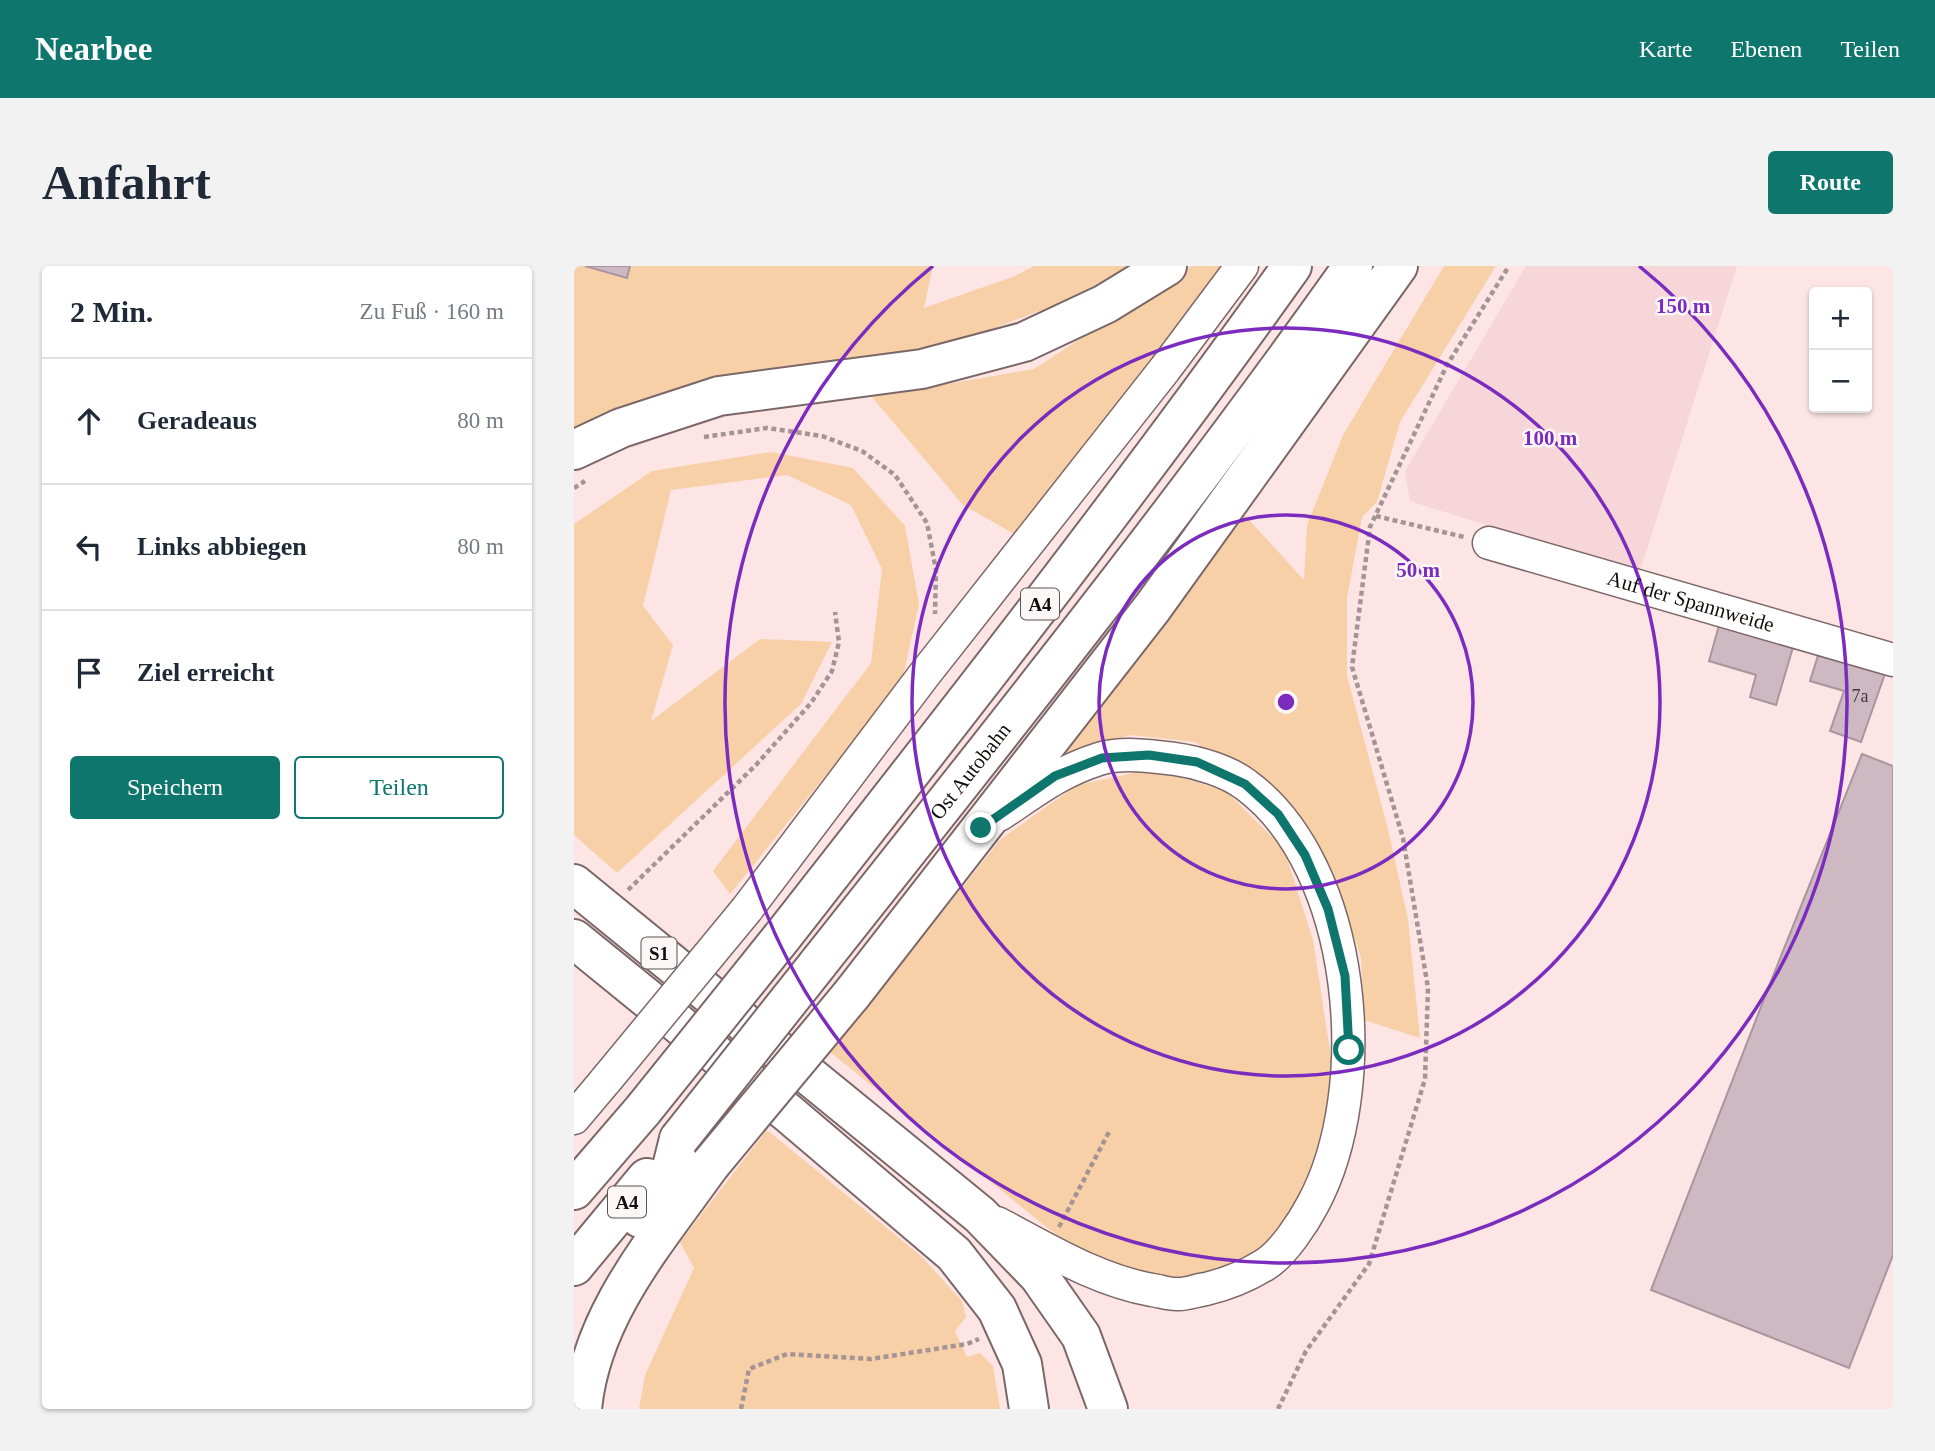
<!DOCTYPE html>
<html lang="de">
<meta charset="utf-8">
<style>
:root{--surface:#fff;--page:#f2f2f3;--text:#1f2937;--muted:#747a83;--line:#e0e1e3;--accent:#0f766e}
body{margin:0;font-family:Georgia,serif;background:var(--page);color:var(--text)}
.controls{position:absolute;right:21px;top:21px;display:grid;overflow:hidden;border-radius:7px;box-shadow:0 2px 5px #0004}
.controls button{width:63px;height:63px;display:grid;place-items:center;padding:0;border:0;border-bottom:2px solid var(--line);background:var(--surface);color:var(--text);font:35px sans-serif}
.stop{position:absolute;width:21px;height:21px;margin:-16px;border:5px solid #0f766e;border-radius:50%;background:#fff}
.stop.end{background:#0f766e;border-color:#fff;box-shadow:0 2px 7px #0008}
.list{margin:0;padding:0;list-style:none}
h2{display:flex;justify-content:space-between;align-items:center;height:91px;margin:0;padding:0 28px;font-size:30px}
h2 small{font-size:23px;font-weight:400;color:var(--muted)}
.list li{display:grid;grid-template-columns:46px 1fr auto;gap:21px;align-items:center;box-sizing:border-box;height:126px;padding:0 28px;border-top:2px solid var(--line)}
.list b{display:block;font-size:26px;white-space:nowrap}
.list em{font-size:23px;font-style:normal;color:var(--muted)}
.actions{display:flex;gap:14px;padding:21px 28px}
.actions a{flex:1;padding:16px 0;border:2px solid var(--accent);border-radius:7px;text-align:center;font-size:24px;color:var(--accent)}
.actions .main{background:var(--accent);color:#fff}
.icon{flex:none;width:38px;height:38px;fill:none;stroke:currentColor;stroke-width:2;stroke-linecap:round;stroke-linejoin:round}
.map{position:relative;flex:none;width:1319px;height:1143px;overflow:hidden;border-radius:7px}
header{display:flex;align-items:center;gap:42px;box-sizing:border-box;height:98px;padding:0 35px;background:var(--accent);color:#fff}
header strong{font-size:33px}
nav{display:flex;gap:38px;margin-inline-start:auto;font-size:24px}
.intro{display:flex;align-items:center;justify-content:space-between;box-sizing:border-box;height:168px;padding:0 42px}
h1{margin:0;font-size:49px}
.button{padding:18px 32px;border-radius:7px;background:var(--accent);color:#fff;font-size:24px;font-weight:700}
main{display:flex;gap:42px;padding:0 42px}
aside{flex:1;background:var(--surface);border-radius:7px;box-shadow:0 2px 5px #0004}
.map>svg:first-child{display:block}
.built{fill:#f6d6d8}
.green{fill:#f7d0a8}
.building{fill:#ceb9c2;stroke:#a9959e;stroke-width:2}
.lines{fill:none;stroke-linecap:round;stroke-linejoin:round}
.minor-casing{stroke:#7c6768;stroke-width:35}
.highway-casing{stroke:#7c6768;stroke-width:42}
.path{stroke:#a59494;stroke-width:4.5;stroke-dasharray:5 3.5;stroke-linecap:butt}
.minor{stroke:#fff;stroke-width:32}
.highway{stroke:#fff;stroke-width:38}
.minor-bridge-casing{stroke:#7c6768;stroke-width:35;stroke-linecap:butt}
.highway-bridge-casing{stroke:#7c6768;stroke-width:42;stroke-linecap:butt}
.minor-bridge{stroke:#fff;stroke-width:32}
.highway-bridge{stroke:#fff;stroke-width:38}
.route{stroke:#0f766e;stroke-width:9}
.ring{fill:none;stroke:#7b2cbf;stroke-width:3.5}
.labels{text-anchor:middle;dominant-baseline:central;stroke-width:5;stroke-linejoin:round;paint-order:stroke}
.number-label{font-size:18px;fill:#43383a}
.shield{fill:#fcf7f7;stroke:#5a5353;stroke-width:2}
.shield-label{font-size:19px;font-weight:bold;fill:#150d0d}
.street-label{font-size:21px;fill:#150d0d;stroke:#fcf7f7}
.centre{fill:#7b2cbf;stroke:#fcf7f7;stroke-width:3.5}
.ring-label{font-size:21px;text-anchor:middle;font-weight:bold;fill:#7b2cbf;stroke:#fcf7f7;stroke-width:5;stroke-linejoin:round;paint-order:stroke}
</style>
<header>
<strong>Nearbee</strong>
<nav><a>Karte</a><a>Ebenen</a><a>Teilen</a></nav>
</header>
<div class="intro"><h1>Anfahrt</h1><a class="button">Route</a></div>
<main>
<aside>
<h2>2 Min.<small>Zu Fuß · 160 m</small></h2>
<ul class="list">
<li><svg class="icon" aria-label="ahead" viewBox="0 0 24 24"><path d="M12 20V5M6 11l6-6 6 6"/></svg><div><b>Geradeaus</b></div><em>80 m</em></li>
<li><svg class="icon" aria-label="left" viewBox="0 0 24 24"><path d="M17 20v-9H6M10 6l-5 5 5 5"/></svg><div><b>Links abbiegen</b></div><em>80 m</em></li>
<li><svg class="icon" aria-label="arrive" viewBox="0 0 24 24"><path d="M6 21V4h12l-3 4 3 4H6"/></svg><div><b>Ziel erreicht</b></div></li>
</ul>
<div class="actions"><a class="main">Speichern</a><a>Teilen</a></div>
</aside>
<div class="map">
<svg width="1319" height="1143" viewBox="0 0 1319 1143">
<rect width="100%" height="100%" fill="#fde5e5"/>
<path class="built" d="M952,0H1163L1065,308L836,235L831,205Z"/>
<path class="green" d="M0,0H359L350,42L441,10L460,0H557L492,35L388,74L228,108L0,164Z
M618,0H658L444,270L389,239L298,131L460,103Z
M870,0H922L826,156L803,236L788,251L773,332V410L813,559L834,653L846,772L790,754L787,692L759,607L699,525L621,476L557,469L483,490L667,245L730,314L733,259L769,169Z
M197,186L279,202L331,260L345,338L328,415L156,628L139,605L297,397L308,303L277,239L213,209L97,224L69,340L99,379L77,455L186,373L258,376L227,438L43,607L0,569V258L78,205Z
M579,503L652,525L710,583L739,674L757,791V840L748,893L726,938L698,973L654,1004L603,1011L556,1009L491,976L256,786L427,573L503,519Z
M193,864L347,990L388,1035L392,1051L381,1065L393,1091L406,1087L419,1100L426,1143H65L71,1109L120,1002L106,976Z"/>
<path class="building" d="M11,0H56L53,12Z
M1146,356L1220,378L1202,439L1176,431L1182,409L1135,395Z
M1246,383L1313,402L1287,476L1256,465L1270,425L1236,415Z
M1288,488L1319,500V989L1275,1102L1077,1024L1197,715Z"/>
<g class="lines">
<defs>
<g id="minor">
<path id="s1" d="M915,277L1319,394"/>
<path d="M173,643L350,409L591,103L668,0"/>
<path d="M0,852L32,814"/>
<path d="M423,957C473,983 522,1014 578,1024C586,1025 596,1029 605,1028C614,1028 623,1024 632,1023C653,1018 673,1010 692,998C710,986 729,957 739,938C801,823 783,601 672,519C654,505 623,496 601,493C577,490 548,486 525,493C484,506 460,526 425,549"/>
</g>
<g id="highway">
<path d="M0,184L47,162L145,130L348,103L450,76L531,38L593,0"/>
<path d="M0,618L406,949L465,1010L507,1070L534,1143"/>
<path d="M208,671C381,450 555,229 718,0"/>
<path d="M0,673L214,847L380,988L423,1043L448,1098L455,1143"/>
<path id="s2" d="M243,699C425,469 609,240 779,0"/>
<path d="M278,728L579,341L824,0"/>
<path d="M0,924L69,844"/>
<path d="M66,952L96,909L105,873"/>
<path d="M0,1000L73,912"/>
<path d="M8,1143C17,1048 83,974 136,899"/>
</g>
</defs>
<use href="#minor" class="minor-casing"/>
<use href="#highway" class="highway-casing"/>
<path class="path" d="M130,171L193,162L248,170L288,185L321,209L353,257L362,304L361,348
M0,222L11,215
M802,250L890,271
M54,624L182,499L237,437L258,405L265,376L261,346
M485,961L535,866
M167,1143L175,1103L213,1088L297,1093L393,1078L405,1073
M704,1143L732,1085L795,998L851,813L854,722L829,572L778,401L796,261L873,99L935,0"/>
<use href="#minor" class="minor"/>
<use href="#highway" class="highway"/>
<defs>
<path id="minor-bridge" d="M32,814L173,643"/>
<path id="highway-bridge" d="M69,844L208,671
M105,873L243,699
M136,899L278,728"/>
</defs>
<use href="#minor-bridge" class="minor-bridge-casing"/>
<use href="#highway-bridge" class="highway-bridge-casing"/>
<use href="#minor-bridge" class="minor-bridge"/>
<use href="#highway-bridge" class="highway-bridge"/>
</g>
<g class="lines">
<path class="route" d="M407,562L481,510L528,492L575,489L623,496L671,518L704,548L731,589L754,643L771,710L775,784"/>
</g>
<g class="ring">
<circle cx="712" cy="436" r="187"/>
<circle cx="712" cy="436" r="374"/>
<path d="M1065 0A561 561 0 1 1 359 0"/>
</g>
<g class="labels">
<g class="number-label">
<text x="1286" y="430">7a</text>
</g>
<g class="shield">
<rect x="447" y="322.5" width="38" height="31" rx="5"/>
<rect x="67.5" y="671.5" width="35" height="31" rx="5"/>
<rect x="34" y="920.5" width="38" height="31" rx="5"/>
</g>
<g class="shield-label">
<text x="466" y="338">A4</text>
<text x="85" y="687">S1</text>
<text x="53" y="936">A4</text>
</g>
<g class="street-label">
<text stroke="none"><textPath href="#s1" startOffset="210">Auf der Spannweide</textPath></text>
<text stroke="none"><textPath href="#s2" startOffset="247">Ost Autobahn</textPath></text>
</g>
</g>
<circle cx="712" cy="436" r="10" class="centre"/>
<g class="ring-label">
<text x="1109" y="47">150 m</text>
<text x="976" y="179">100 m</text>
<text x="844" y="311">50 m</text>
</g>
</svg>
<div class="controls">
<button>+</button>
<button>−</button>
</div>
<div class="stop" style="left:775px;top:784px"></div>
<div class="stop end" style="left:407px;top:562px"></div>
</div>
</main>
